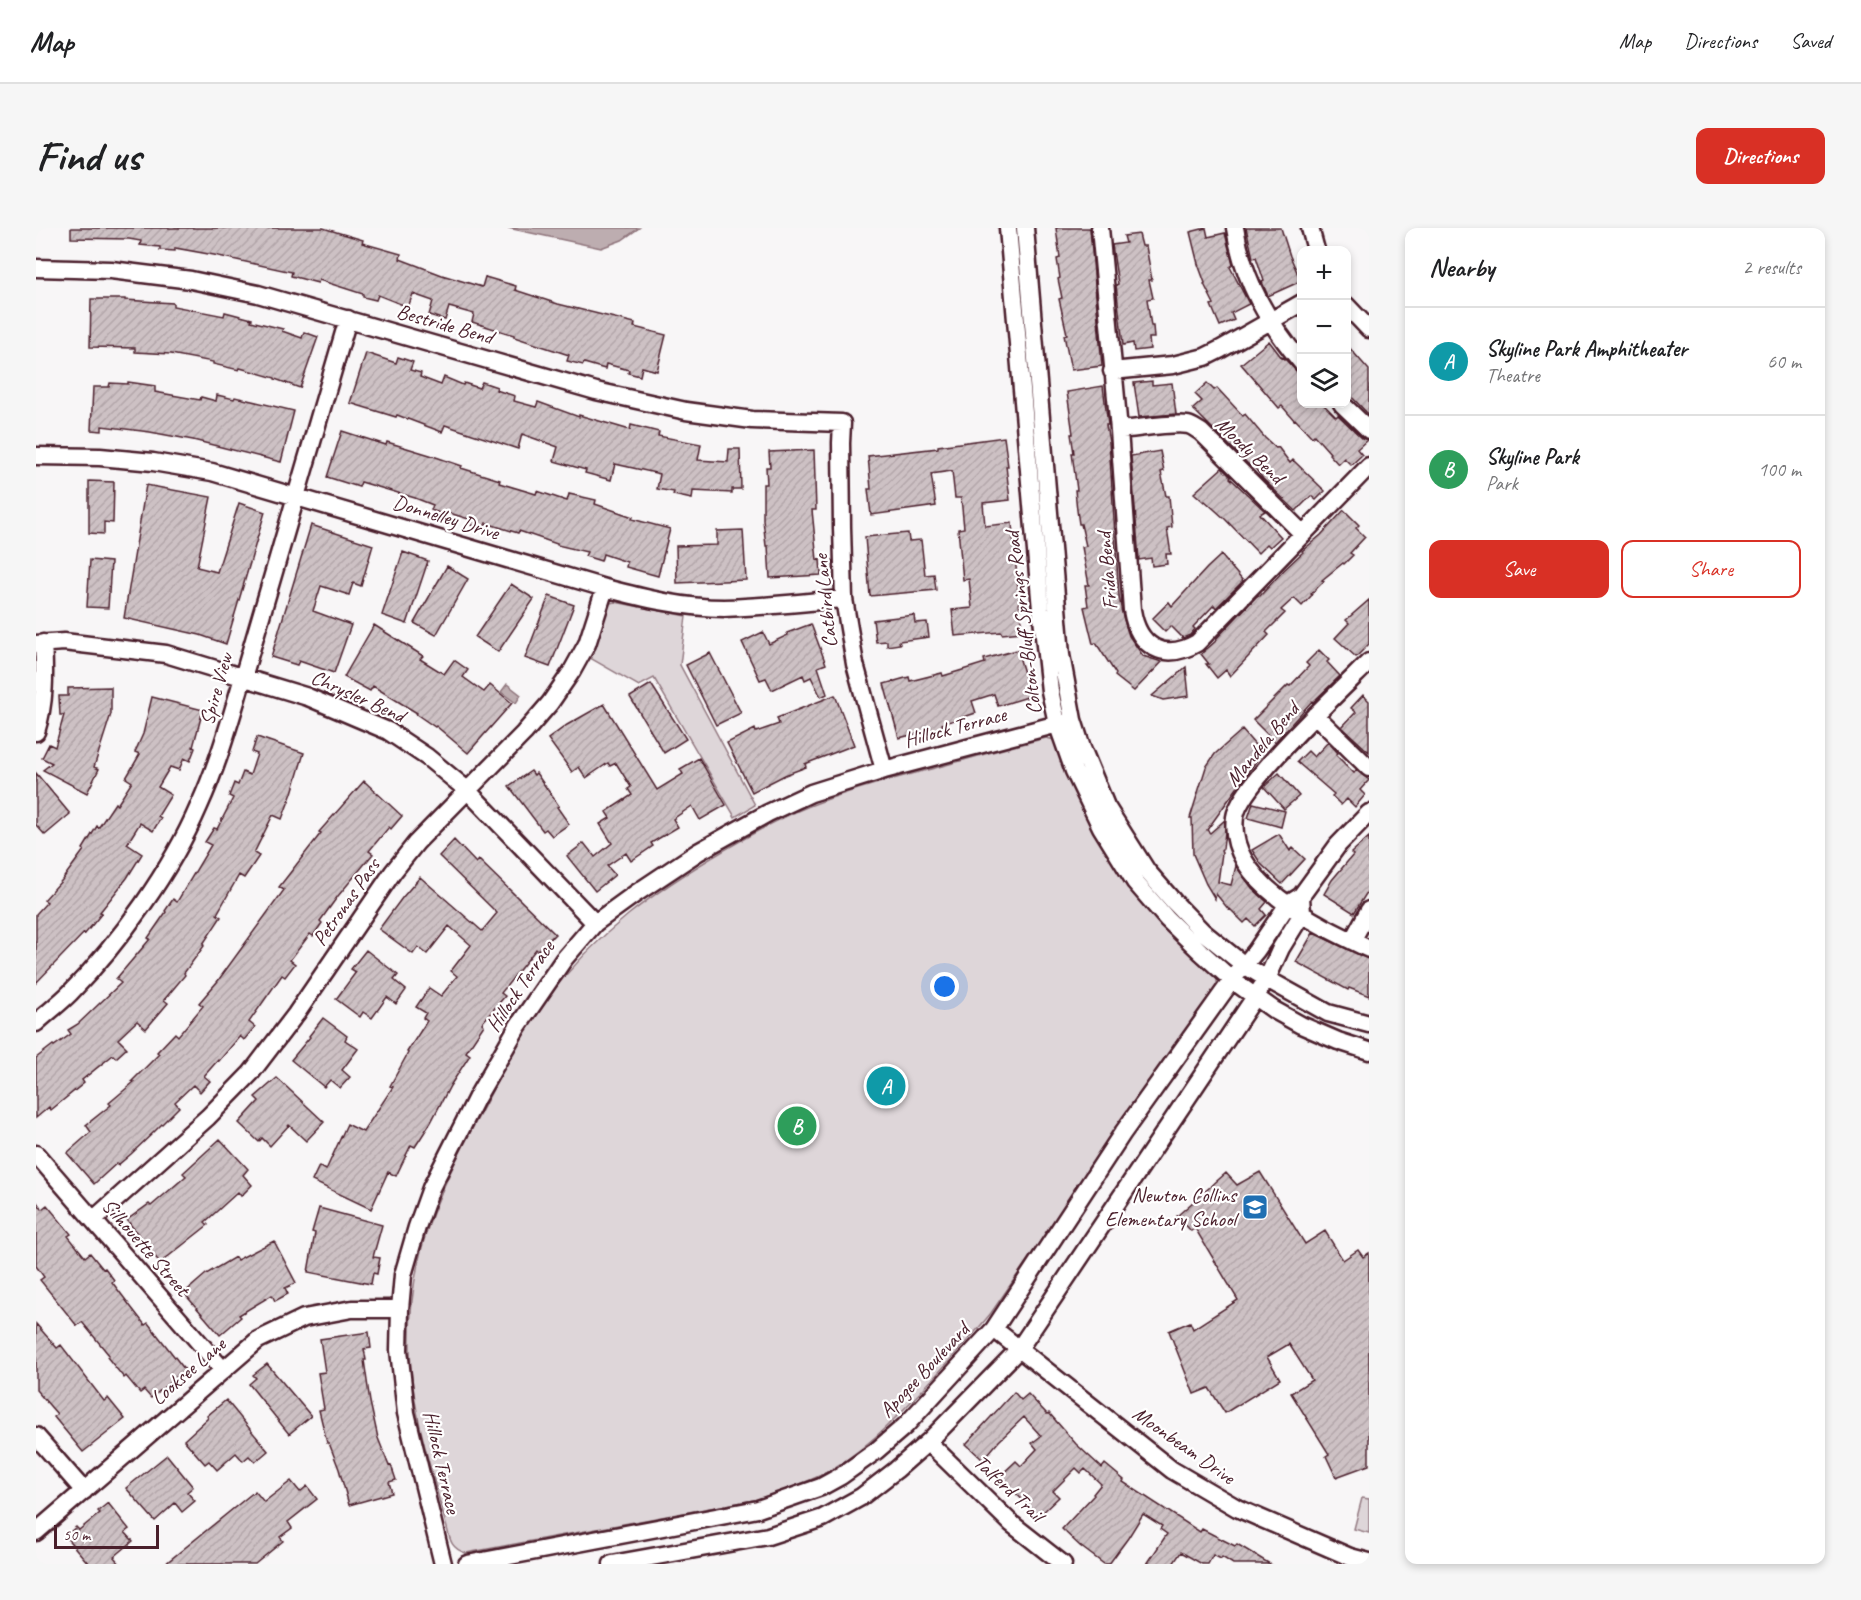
<!DOCTYPE html>
<meta charset="utf-8">
<style>
:root{--surface:#fff;--page:#f6f6f6;--text:#202124;--muted:#757577;--line:#e0e0e0;--accent:#d93025}
body{margin:0;font-family:Caveat,sans-serif;background:var(--page);color:var(--text)}
.controls{position:absolute;right:18px;top:18px;display:grid;overflow:hidden;border-radius:12px;box-shadow:0 3px 9px #0003}
.controls button{width:54px;height:54px;display:grid;place-items:center;padding:0;border:0;border-bottom:2px solid var(--line);background:var(--surface);color:var(--text);font:30px sans-serif}
.scale{position:absolute;left:18px;bottom:15px;width:105px;box-sizing:border-box;padding-left:6px;border:3px solid #4a1f2b;border-top:0;font-size:16px;line-height:21px;white-space:nowrap;color:#4a1f2b;-webkit-text-stroke:4px #fff;paint-order:stroke}
.you{position:absolute;left:909px;top:759px;width:21px;height:21px;margin:-15px;border:4px solid #fff;border-radius:50%;background:#1a73e8;box-shadow:0 0 0 9px #1a73e833}
.badge{display:grid;place-items:center;width:39px;height:39px;border-radius:50%;background:var(--accent);color:#fff;font-size:20px;font-weight:700}
.pin{position:absolute;translate:-50% -50%;border:3px solid #fff;box-shadow:0 2px 6px #0006}
.list{margin:0;padding:0;list-style:none}
h2{display:flex;justify-content:space-between;align-items:center;height:78px;margin:0;padding:0 24px;font-size:26px}
h2 small{font-size:20px;font-weight:400;color:var(--muted)}
.list li{display:grid;grid-template-columns:39px 1fr auto;gap:18px;align-items:center;box-sizing:border-box;height:108px;padding:0 24px;border-top:2px solid var(--line)}
.list b{display:block;font-size:22px;white-space:nowrap}
.list p{margin:0;font-size:20px;white-space:nowrap;color:var(--muted)}
.list em{font-size:20px;font-style:normal;color:var(--muted)}
.actions{display:flex;gap:12px;padding:18px 24px}
.actions a{flex:1;padding:14px 0;border:2px solid var(--accent);border-radius:12px;text-align:center;font-size:21px;color:var(--accent)}
.actions .main{background:var(--accent);color:#fff}
.icon{flex:none;width:33px;height:33px;fill:none;stroke:currentColor;stroke-width:2;stroke-linecap:round;stroke-linejoin:round}
.map{position:relative;flex:none;width:1333px;height:1336px;overflow:hidden;border-radius:12px}
header{display:flex;align-items:center;gap:36px;box-sizing:border-box;height:84px;padding:0 30px;background:var(--surface);border-bottom:2px solid var(--line)}
header strong{font-size:28px}
nav{display:flex;gap:33px;margin-inline-start:auto;font-size:21px}
.intro{display:flex;align-items:center;justify-content:space-between;box-sizing:border-box;height:144px;padding:0 36px}
h1{margin:0;font-size:42px}
.button{padding:15px 27px;border-radius:12px;background:var(--accent);color:#fff;font-size:21px;font-weight:700}
main{display:flex;gap:36px;padding:0 36px}
aside{flex:1;background:var(--surface);border-radius:12px;box-shadow:0 3px 9px #0003}
.map>svg:first-child{display:block}
.green{fill:#ded6d9;stroke:#947a82;stroke-width:1.5}
.water{fill:#bdadb0;stroke:#8f747b;stroke-width:1.5}
.building{fill:url(#building-hatch);stroke:#4a1f2b;stroke-width:1.5}
.lines{fill:none;stroke-linecap:round;stroke-linejoin:round}
.minor-casing{stroke:#4a1f2b;stroke-width:21}
.minor{stroke:#fff;stroke-width:16}
.labels{text-anchor:middle;dominant-baseline:central;stroke-width:4.5;stroke-linejoin:round;paint-order:stroke}
.street-label{font-size:21px;fill:#4a1f2b;stroke:#fff}
.poi-label{font-size:21px;fill:#4a1f2b;stroke:#fff;text-anchor:end}
</style>
<header>
<strong>Map</strong>
<nav><a>Map</a><a>Directions</a><a>Saved</a></nav>
</header>
<div class="intro"><h1>Find us</h1><a class="button">Directions</a></div>
<main>
<div class="map">
<svg width="1333" height="1336" viewBox="0 0 1333 1336">
<defs>
<pattern id="building-hatch" width="6" height="6" patternUnits="userSpaceOnUse" patternTransform="scale(1.5)"><rect width="6" height="6" fill="#cdc1c4"/><path d="M-1 1l2-2M0 6l6-6M5 7l2-2" fill="none" stroke="#b2a5a9"/></pattern>
</defs>
<rect width="100%" height="100%" fill="#f8f6f7"/>
<filter id="ink" filterUnits="userSpaceOnUse"><feTurbulence type="fractalNoise" baseFrequency=".0167" numOctaves="2"/><feDisplacementMap in="SourceGraphic" scale="12" xChannelSelector="R" yChannelSelector="G"/><feConvolveMatrix kernelMatrix="1 2 1 2 8 2 1 2 1" color-interpolation-filters="sRGB"/></filter>
<g filter="url(#ink)">
<path class="green" d="M579,374L650,388L644,437L719,577L699,589L618,450L603,458L554,430L570,382L574,375Z
M1010,510L1019,512L1040,562L1181,747V757L955,1085C935,1110 913,1133 891,1157C859,1191 826,1227 783,1248C764,1257 743,1264 723,1271L430,1325C416,1321 414,1313 411,1300C395,1241 375,1181 374,1121C372,1028 401,967 443,888C464,848 485,805 512,769C563,703 616,665 687,623C718,605 750,586 784,574C821,560 860,550 899,540C936,530 973,519 1010,510Z
M1326,1270L1333,1271V1305L1318,1301Z"/>
<path class="water" d="M472,0H603L586,12L565,20Z
M471,456L485,467L480,475L465,464Z"/>
<path class="building" d="M35,0H287L327,12L326,15L365,26L364,31L406,47L446,59L449,49L480,58L479,62L522,76L599,95L598,99L630,107L621,143L606,139L604,148L592,145L593,142L570,136L569,141L548,135L547,137L531,133L533,127L478,109V107L436,94L438,86L413,79L409,92L393,87L397,73L377,66L372,79L342,67L340,72L327,69V66L283,52L282,55L255,48L256,44L178,27L139,20V23L124,22V19L104,17L105,13L93,11L35,10Z
M1020,0H1054L1066,138L1035,142L1028,107L1031,106L1023,71L1026,70L1022,51L1024,50L1021,31L1024,30Z
M1170,0L1172,9L1189,5L1197,37L1194,39L1213,76L1195,85L1198,92L1184,98L1175,77L1178,76L1168,56L1169,55L1162,36L1154,4Z
M1210,0H1245L1254,28L1265,53L1232,68L1226,54L1228,53L1220,29L1217,30Z
M1103,6L1106,18H1110L1116,52H1113L1117,70L1111,71L1115,98H1117L1118,110H1113L1114,121L1098,123L1097,115L1087,117L1080,57L1082,56L1076,17L1090,15L1088,8Z
M55,71H89V72L137,75V78L188,88L189,84L216,91L215,93L247,101L246,103L266,110L268,104L282,109L264,160L239,151V150L204,140L203,142L177,136V134L135,126L99,124V120L54,119Z
M1233,113L1246,130L1247,129L1266,149V176H1287L1300,189L1302,187L1326,210L1331,212L1321,221L1326,227L1315,237L1308,230L1302,236L1293,226L1294,225L1278,207L1276,209L1259,191L1258,192L1246,178L1243,180L1205,136Z
M1311,117L1333,142V187L1311,164Z
M330,125L360,135L362,129L377,134L374,142L385,145L384,149L405,157L408,149L427,157L428,155L443,160L446,154L461,159L460,162L479,168L478,173L500,179L502,174L543,189V187L594,202L595,197L623,204L622,208L665,216L662,232L692,234L693,221H704L705,261H696V265L657,263L656,271L637,267L638,264L621,261L624,246L579,236L575,252L549,245L550,242L518,233L522,219L486,206L482,221L409,197L406,204L361,187L360,189L314,175Z
M1116,153V157L1136,155L1140,186L1103,189L1098,155Z
M92,154L119,158V164L164,172L165,169L180,173L181,167L198,171L199,169L258,183L245,234L157,212L114,204L66,198V203L55,202L57,159H73L74,155L92,156Z
M1171,155L1178,162L1181,160L1207,188L1209,186L1229,210L1240,220L1242,219L1254,235L1257,232L1289,263L1280,272L1275,268L1260,283L1227,251L1216,236L1214,238L1157,181L1166,173L1159,166Z
M1067,158L1072,197H1070L1073,214L1083,368L1086,385L1093,408L1107,428L1126,434L1098,463L1079,448L1080,446L1060,415L1057,416L1048,379L1052,378L1049,357H1053L1046,319L1050,318L1045,296H1043L1041,282L1039,262H1041L1036,225H1038L1035,206H1037L1031,164Z
M306,203L350,217L351,214L394,227L426,238L425,240L464,252L463,255L500,266L501,263L531,273L533,266L560,272L559,276L597,289L596,291L634,301L622,348L590,339L591,334L567,326L565,333L549,328L551,324L521,317V316L483,303L482,305L450,295L448,301L435,297L436,292L410,284L409,287L395,282L397,277L379,270L325,254L323,259L291,249Z
M968,209L972,238H970L974,272L947,275L949,298L976,295L986,404L966,406L965,404L919,408L916,382L936,380L933,351L927,352L922,301L928,300L925,270H919L916,243L895,246L900,278L835,287L832,261H835L832,228L902,220V218Z
M778,222L780,282H776L781,332L784,331L785,347L734,350L732,318H730L727,292V256H731L730,239H734L733,224Z
M1124,223L1128,243L1125,244L1130,268H1133L1136,299L1131,300L1135,326H1130L1131,336L1116,338L1115,330L1103,332L1095,228Z
M1186,240L1195,249L1194,250L1229,283L1224,286L1245,309L1234,319L1231,316L1222,325L1189,291L1169,273L1168,274L1158,265Z
M53,253L78,254L77,295L68,294V306L53,305Z
M110,257L175,269L161,339L181,344L203,275L229,284L190,416L164,407L88,390Z
M1308,282L1323,297L1320,300L1329,309L1314,325L1317,327L1308,336L1307,335L1286,352L1288,353L1275,366L1276,367L1266,378L1258,370L1245,382L1249,385L1230,404L1233,407L1194,448L1190,442L1181,450L1170,436H1173L1165,426L1181,412L1180,411L1220,369L1223,367L1224,368L1248,342L1267,324L1266,323L1285,307Z
M275,297L337,317L325,358L317,355L313,367L285,358L277,383L315,397L298,445L263,433L261,437L235,429Z
M707,302L710,352L641,355L640,318L681,317V303Z
M872,305L873,313L885,312L889,347L898,346L900,362L834,368L829,309Z
M367,324L392,333L371,396L346,387Z
M1185,327L1207,353L1180,380L1178,377L1157,399L1159,401L1154,407L1147,410L1135,398L1129,404L1116,391L1133,374L1136,378L1171,340Z
M54,332L75,334L72,380L51,379Z
M411,338L432,351L400,407L378,395Z
M475,356L498,371L462,424L439,409Z
M513,368L538,377L514,439L489,430Z
M1333,372V416L1320,429L1299,410L1313,395L1310,392Z
M878,387L879,395L891,394L893,409L863,413L864,416L851,418V413L840,414L837,392Z
M775,396L790,436L782,439L791,466L785,469L775,449L769,452L767,447L736,462L730,450L724,452L706,414L727,404L733,416L752,407L751,405Z
M338,397L387,428L384,431L408,446L418,432L432,442L427,449L448,464L454,457L476,475L432,525L400,498L399,499L380,486L381,485L337,458L334,463L308,449Z
M981,422L995,468L962,478L958,466L936,473L940,485L906,496L907,499L863,510L848,456L873,449L874,453L906,445L907,448L949,435L948,431Z
M1283,422L1293,432L1291,434L1304,448L1277,474L1276,473L1239,514L1217,492L1252,457L1254,458L1273,438L1270,435Z
M674,425L705,485L680,497L650,437Z
M1150,439L1153,468L1127,472L1116,468Z
M615,456L650,511L628,525L594,469Z
M75,459V486L58,539L63,541L51,565L7,542L16,535L6,530L13,516L19,519L28,487H24L23,468H32V460Z
M799,467L818,517L769,536L770,539L749,547L716,564L691,515L719,501L720,504L743,496L741,490Z
M1327,467L1333,473V524L1306,499L1320,484L1315,480Z
M116,469L167,482L157,519L159,520L154,533L148,530L143,542L134,539L122,559L135,567L122,588L125,590L117,603L104,595L91,616L106,626L91,650L64,684L66,685L49,706L48,705L0,755V686L11,674L8,672L26,652L48,622L47,621L61,598L63,599L79,575L81,577L96,554L90,550L104,526L99,524L107,506Z
M568,476L621,562L647,546L644,541L663,530L690,577L664,592L656,578L637,591L642,599L615,615L617,618L595,633L590,625L571,638L579,647L559,663L531,628L548,615L559,629L576,615L564,596L574,590L570,584L596,567L592,561L595,559L580,535L574,538L572,535L550,550L543,539L536,544L512,511L531,497Z
M1206,502L1226,525L1171,602L1174,605L1189,592V604L1187,621L1185,623L1186,625L1182,654L1195,657L1200,638L1216,660L1231,674L1225,681L1230,687L1219,698L1212,691L1208,695L1194,681L1193,682L1180,666L1179,671L1170,656L1157,626L1156,590H1154L1170,539L1179,526Z
M221,509L268,525L256,565L246,591L237,587L218,625L223,628L208,650L203,647L181,686L185,689L167,716L168,718L148,745L149,747L128,772L132,775L110,801L101,793L82,811L91,820L80,830L77,827L46,852L48,855L15,882L13,879L0,890V830L17,817L18,818L35,806L32,802L42,796L85,755L80,751L114,711L112,710L130,684L129,683L137,671L141,674L175,617L169,614L178,600L181,601L197,570L193,568L198,555L202,557L207,544L214,547L221,526L216,524Z
M1292,514L1302,525L1300,527L1318,545L1320,542L1333,552L1324,562L1329,567L1319,579L1311,571L1305,577L1296,568L1298,566L1261,534L1272,523L1278,529Z
M495,543L498,547L500,545L523,578L521,579L533,596L516,608L510,601L507,603L473,558Z
M0,545L34,586L9,607L0,597Z
M1243,545L1263,568L1248,581L1228,559Z
M328,553L366,588L355,601L353,599L333,623L337,626L302,668L284,693L286,695L277,708L274,706L254,732L259,736L249,749L246,747L213,794L219,799L208,812L204,808L183,833L182,832L168,848L174,853L164,864L157,857L139,874L143,879L118,904L95,926L82,937L81,935L58,956L31,925L55,904L50,897L75,877L73,875L98,854L96,853L123,826L121,824L139,805L142,808L167,778L163,775L181,754L248,662L243,659L285,605L283,604Z
M1217,575L1249,583L1245,599L1212,590Z
M1243,606L1254,623L1257,620L1269,631L1246,656L1225,636L1216,622Z
M1333,609V661L1318,685L1288,666L1296,652L1317,627L1315,625Z
M418,612L440,635L443,632L519,706L502,723L500,721L465,765L469,768L446,795L448,797L430,824L434,827L414,858L395,894L379,919L375,917L360,948L352,944L335,981L276,953L283,938L290,942L311,896L327,904L357,859L354,858L372,825L371,824L391,793L387,790L390,785L380,779L393,760L405,768L421,748L415,743L435,717L413,698L391,726L382,719L377,726L343,701L366,670L384,649L446,703L461,685L403,628Z
M1277,705L1333,731V768L1313,760L1312,762L1260,734Z
M330,722L362,747L358,752L370,762L360,776L351,769L336,790L327,784L324,789L300,771L320,744L315,741Z
M287,790L311,808L309,812L322,821L306,842L314,849L304,860L294,852L288,859L255,832L274,809L273,808Z
M241,850L288,894L270,913L253,897L234,918L226,910L223,914L203,895L223,873L219,869Z
M184,911L212,941L207,947L216,957L205,968L202,964L169,994L172,997L124,1035L91,992L113,976L115,978L150,948L147,945Z
M1224,944L1269,1016L1289,1003L1307,1032L1322,1022L1327,1029L1333,1025V1237L1300,1249L1290,1228L1293,1226L1255,1165L1276,1152L1253,1116L1231,1129L1244,1151L1189,1185L1173,1160L1158,1166L1133,1103L1154,1094L1157,1101L1202,1072L1159,1000L1155,1003L1141,988L1190,945L1201,957Z
M0,973L6,981L11,977L35,1006L32,1008L49,1029L54,1025L67,1041L69,1040L78,1052L76,1054L95,1079L109,1097L112,1095L149,1142L115,1170L108,1162L104,1165L90,1148L88,1150L71,1129L73,1127L46,1094L41,1098L4,1052L8,1049L0,1038Z
M283,980L346,997L337,1029L344,1030L341,1046L337,1045L335,1056L272,1044L279,1005L276,1004Z
M238,1013L260,1055L249,1060L252,1066L239,1073L236,1067L203,1087L205,1089L184,1107L148,1065L170,1046L199,1029L201,1032Z
M0,1096L21,1120L25,1117L68,1173L72,1170L89,1191L47,1224L18,1189L21,1186L0,1162Z
M333,1104L335,1120L328,1121L330,1132H328L334,1174L342,1210L353,1238L355,1237L360,1252L353,1254L356,1265L313,1277L303,1241L293,1215H291L283,1182L288,1181L282,1145L289,1144L284,1111Z
M231,1136L275,1188L253,1206L213,1156L220,1150L217,1147Z
M978,1164L985,1172L992,1166L1011,1186L1013,1185L1040,1216L1066,1240L1069,1236L1088,1252L1087,1254L1164,1304L1166,1301L1199,1318L1201,1316L1234,1336H1197L1186,1329L1185,1331L1177,1327L1172,1336H1166L1145,1324L1137,1336H1111L1131,1306L1124,1301L1126,1298L1107,1286L1092,1310L1073,1336H1068L1044,1318L1026,1301L1058,1267L1057,1266L1065,1256L1049,1241L1045,1245L1040,1240L1017,1263L1023,1269L1003,1288L963,1249L980,1233L985,1238L1001,1221L996,1215L1005,1208L988,1189L963,1213L947,1232L930,1216Z
M190,1172L232,1223L219,1234L213,1228L207,1233L200,1225L181,1242L173,1233L169,1236L148,1212L172,1190L171,1188Z
M131,1227L157,1259L151,1264L159,1273L146,1284L139,1275L119,1293L90,1260Z
M255,1253L264,1264L271,1258L281,1271L252,1294L256,1300L244,1309L247,1313L219,1336H129L219,1263L228,1274Z
M72,1275L93,1301L89,1304L97,1313L78,1329L84,1336H53L29,1308L40,1299L43,1302L64,1285L62,1283Z"/>
<g class="lines">
<defs>
<path id="minor" d="M972,0L1005,381L1014,463L1021,495L1038,543L1065,599L1099,654L1131,691L1165,724L1196,752L1238,782L1265,797L1302,813L1333,823
M989,0L1025,427L1037,492L1046,520L1070,578L1111,643L1138,674L1167,704L1208,737L1231,751L1292,785L1333,796
M1064,0L1083,202L1096,382C1102,419 1128,434 1161,415L1333,238
M1199,0C1207,52 1232,95 1266,135
M1274,0L1280,22
M0,40L75,42L155,52L222,66L560,163L650,183L716,192L806,195L805,215L806,299L808,371L819,436L848,542
M1310,77L1333,101
M1076,143L1137,137L1169,129L1185,121L1266,75
M1306,176L1333,202
M1083,202C1100,201 1137,194 1152,197C1157,198 1161,202 1165,204L1267,306
M0,228L64,229L117,234L176,244L569,360C607,370 648,380 688,380C728,379 768,374 808,371
M0,416L28,414L130,426L272,469L352,503L391,529L431,562L559,695
M1333,434C1306,461 1203,557 1199,589C1190,655 1284,698 1333,721
M1279,487L1333,540
M0,504C9,475 9,446 7,415
M1316,713L1333,682
M0,795C11,785 24,775 34,765C84,714 135,643 163,578C179,543 190,507 201,470L312,91
M0,926L187,1142
M57,992L172,889L215,845L260,786L357,644L380,615L488,505L514,475L536,443L551,416L569,360
M958,1101L1136,1242L1201,1280L1314,1329L1333,1334
M0,1208L48,1263
M892,1214L976,1296L1027,1336
M0,1304L222,1112L268,1090L316,1081H364
M407,1336L370,1185L363,1122L364,1081L367,1047L381,999L395,960L441,869L482,798L528,731L559,695L599,666L662,624L732,585L775,565L848,542L1037,492
M431,1336L722,1281L785,1259L805,1248L840,1223L869,1198L958,1101L1086,906L1196,752L1220,723L1252,676L1265,668L1302,617L1333,585
M576,1336L732,1308L787,1290L825,1269L860,1242L892,1214L983,1121L1231,751L1245,720L1266,686L1265,668"/>
</defs>
<use href="#minor" class="minor-casing"/>
<use href="#minor" class="minor"/>
</g>
</g>
<defs>
<symbol id="school-square" viewBox="-11 -11 22 22"><rect x="-9" y="-9" width="18" height="18" rx="4" fill="#1f6fb2" stroke="#fff"/><path d="M0-5L7-2L0 1L-7-2ZM-4 1L0 2.5L4 1V4Q0 6-4 4Z" fill="#fff"/></symbol>
</defs>
<g fill-rule="evenodd">
<use href="#school-square" x="1204" y="964" width="30" height="30"/>
</g>
<g class="labels">
<g class="street-label">
<text transform="translate(409 96) rotate(16)">Bestride Bend</text>
<text transform="translate(1214 222) rotate(44)">Moody Bend</text>
<text transform="translate(410 289) rotate(17)">Donnelley Drive</text>
<text transform="translate(1071 343) rotate(-95)">Frida Bend</text>
<text transform="translate(789 373) rotate(-96)">Catbird Lane</text>
<text transform="translate(987 395) rotate(-97)">Colton-Bluff Springs Road</text>
<text transform="translate(180 461) rotate(-74)">Spire View</text>
<text transform="translate(322 468) rotate(24)">Chrysler Bend</text>
<text transform="translate(919 499) rotate(-15)">Hillock Terrace</text>
<text transform="translate(1226 516) rotate(-50)">Mandela Bend</text>
<text transform="translate(310 674) rotate(-55)">Petronas Pass</text>
<text transform="translate(484 758) rotate(-56)">Hillock Terrace</text>
<text transform="translate(110 1019) rotate(49)">Silhouette Street</text>
<text transform="translate(888 1142) rotate(-47)">Apogee Boulevard</text>
<text transform="translate(152 1143) rotate(-41)">Looksee Lane</text>
<text transform="translate(1148 1217) rotate(35)">Moonbeam Drive</text>
<text transform="translate(406 1234) rotate(77)">Hillock Terrace</text>
<text transform="translate(973 1260) rotate(43)">Talferd Trail</text>
</g>
<g class="poi-label">
<text x="1200" y="967">Newton Collins<tspan x="1200" dy="24">Elementary School</tspan></text>
</g>
</g>
</svg>
<div class="controls">
<button>+</button>
<button>−</button>
<button><svg class="icon" aria-label="layers" viewBox="0 0 24 24"><path d="M12 4l9 5-9 5-9-5zM3 14l9 5 9-5"/></svg></button>
</div>
<div class="scale">50 m</div>
<div class="you"></div>
<div class="pin badge" style="left:850px;top:858px;background:#0f9aa8">A</div>
<div class="pin badge" style="left:761px;top:898px;background:#2e9e5b">B</div>
</div>
<aside>
<h2>Nearby<small>2 results</small></h2>
<ul class="list">
<li><span class="badge" style="background:#0f9aa8">A</span><div><b>Skyline Park Amphitheater</b><p>Theatre</p></div><em>60 m</em></li>
<li><span class="badge" style="background:#2e9e5b">B</span><div><b>Skyline Park</b><p>Park</p></div><em>100 m</em></li>
</ul>
<div class="actions"><a class="main">Save</a><a>Share</a></div>
</aside>
</main>
